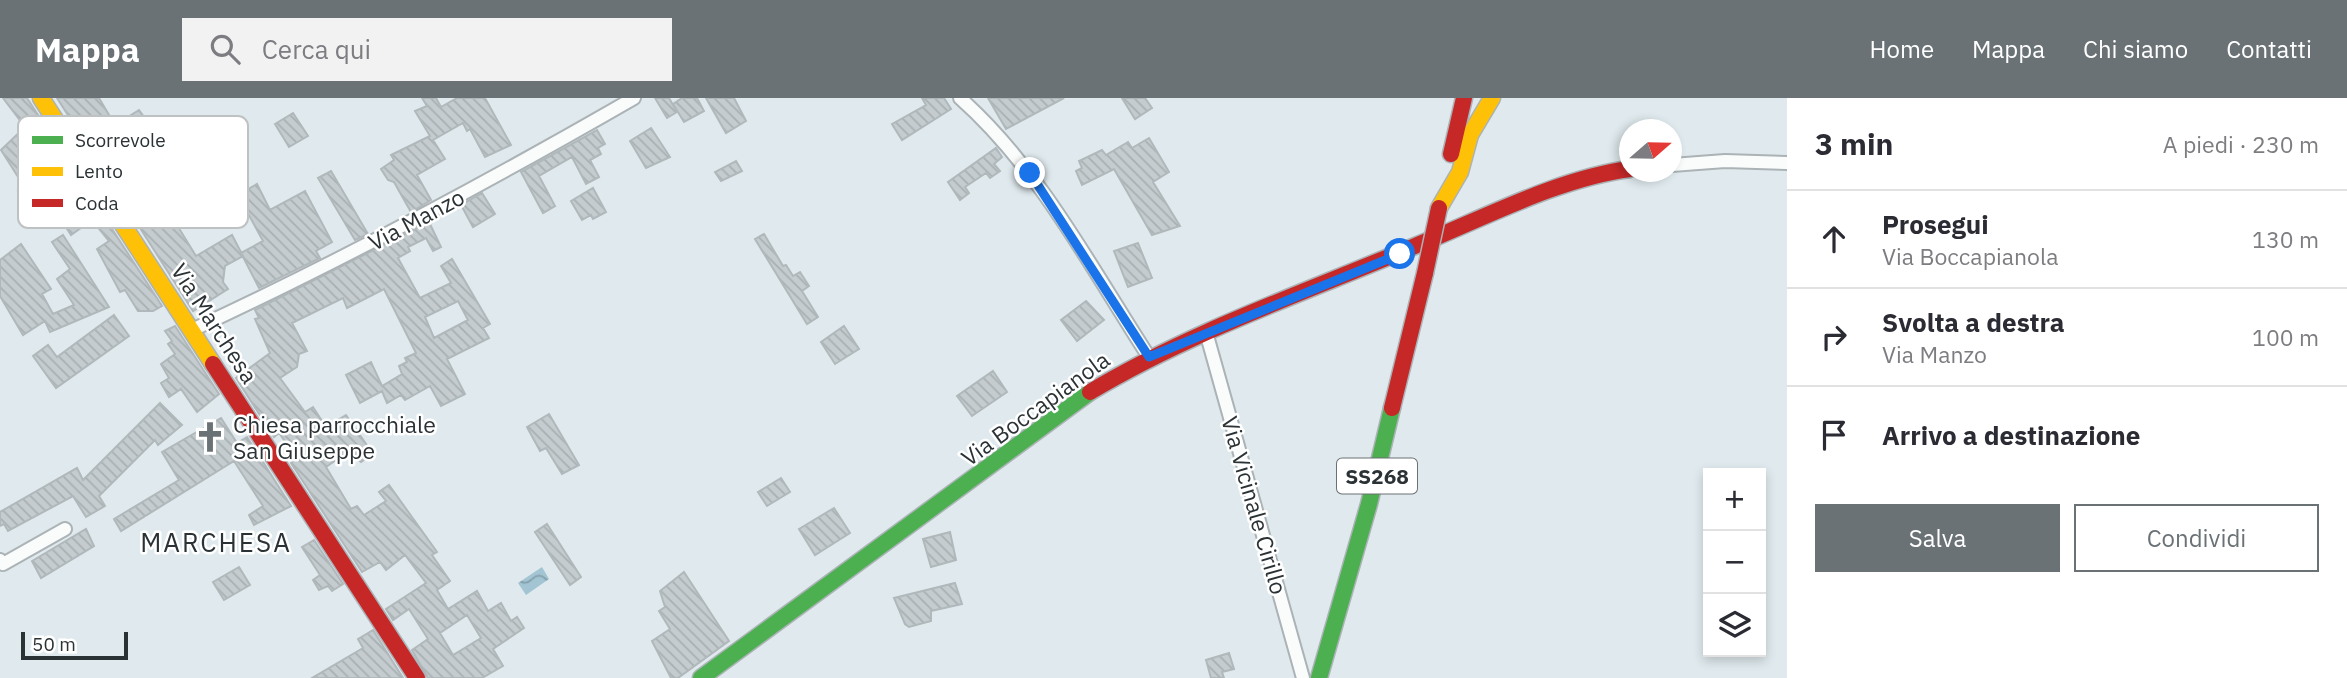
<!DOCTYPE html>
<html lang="it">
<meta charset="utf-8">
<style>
:root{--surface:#fff;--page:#f2f2f3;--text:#2b2b33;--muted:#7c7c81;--line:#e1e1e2;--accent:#6a7276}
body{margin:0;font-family:"IBM Plex Sans",sans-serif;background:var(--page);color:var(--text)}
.controls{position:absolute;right:21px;bottom:21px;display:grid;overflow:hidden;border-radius:0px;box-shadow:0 4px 10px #0003}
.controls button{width:63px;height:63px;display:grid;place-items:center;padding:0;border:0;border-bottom:2px solid var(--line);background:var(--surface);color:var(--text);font:35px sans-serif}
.compass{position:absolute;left:1619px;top:21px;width:63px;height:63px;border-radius:50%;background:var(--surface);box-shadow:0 4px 10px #0003;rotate:70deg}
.scale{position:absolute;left:21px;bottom:18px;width:107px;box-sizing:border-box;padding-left:7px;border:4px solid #2b3235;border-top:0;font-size:19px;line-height:24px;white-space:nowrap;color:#2b3235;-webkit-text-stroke:5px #fff;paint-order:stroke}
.stop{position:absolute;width:21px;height:21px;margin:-16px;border:5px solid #1a73e8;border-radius:50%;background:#fff}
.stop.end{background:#1a73e8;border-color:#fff;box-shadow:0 2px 7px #0008}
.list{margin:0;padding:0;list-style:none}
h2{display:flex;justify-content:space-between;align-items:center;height:91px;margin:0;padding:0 28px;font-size:30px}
h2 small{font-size:23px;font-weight:400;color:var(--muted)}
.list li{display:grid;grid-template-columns:46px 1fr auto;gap:21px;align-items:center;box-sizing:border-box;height:98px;padding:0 28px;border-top:2px solid var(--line)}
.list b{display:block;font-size:26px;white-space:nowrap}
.list p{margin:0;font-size:23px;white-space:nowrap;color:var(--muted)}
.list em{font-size:23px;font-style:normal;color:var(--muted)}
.actions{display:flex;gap:14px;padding:21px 28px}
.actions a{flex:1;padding:16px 0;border:2px solid var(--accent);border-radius:0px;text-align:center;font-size:24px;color:var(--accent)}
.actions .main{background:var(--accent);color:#fff}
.icon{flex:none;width:38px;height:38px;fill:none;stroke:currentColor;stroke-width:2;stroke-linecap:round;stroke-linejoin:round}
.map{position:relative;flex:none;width:1787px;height:580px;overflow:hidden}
header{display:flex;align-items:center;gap:42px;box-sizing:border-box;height:98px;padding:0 35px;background:var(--accent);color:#fff}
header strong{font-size:33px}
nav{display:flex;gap:38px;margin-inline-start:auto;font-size:24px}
.search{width:490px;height:63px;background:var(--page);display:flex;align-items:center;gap:18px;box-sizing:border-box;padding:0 24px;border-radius:0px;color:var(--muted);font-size:26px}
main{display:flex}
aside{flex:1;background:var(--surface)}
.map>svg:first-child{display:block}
.water{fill:url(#water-waves)}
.building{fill:url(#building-back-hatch);stroke:#b0b8bb;stroke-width:2;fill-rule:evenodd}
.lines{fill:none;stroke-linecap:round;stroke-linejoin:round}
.street-casing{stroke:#abb3b6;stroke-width:16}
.fast-casing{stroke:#abb3b6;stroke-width:19}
.slow-casing{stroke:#abb3b6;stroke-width:19}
.jam-casing{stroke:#abb3b6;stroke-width:19}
.street{stroke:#fafcfc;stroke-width:12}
.fast{stroke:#4caf50;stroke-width:16}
.slow{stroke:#ffc107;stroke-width:16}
.jam{stroke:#c62828;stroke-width:16}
.jam-bridge-casing{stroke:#abb3b6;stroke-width:19;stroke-linecap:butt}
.jam-bridge{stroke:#c62828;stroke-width:16}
.route{stroke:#1a73e8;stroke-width:9}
.labels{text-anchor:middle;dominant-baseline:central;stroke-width:5;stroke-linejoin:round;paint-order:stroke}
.shield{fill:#fff;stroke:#6b7072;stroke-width:2}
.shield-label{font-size:21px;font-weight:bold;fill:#2b3235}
.street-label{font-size:23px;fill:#2b3235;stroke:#fff}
.poi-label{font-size:23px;fill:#2b3235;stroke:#fff;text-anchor:start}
.quarter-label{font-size:26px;letter-spacing:2px;fill:#2b3235;stroke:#fff}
.key{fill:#fff;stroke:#bfc2c2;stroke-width:2}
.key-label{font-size:19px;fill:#2b3235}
</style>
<header>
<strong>Mappa</strong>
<div class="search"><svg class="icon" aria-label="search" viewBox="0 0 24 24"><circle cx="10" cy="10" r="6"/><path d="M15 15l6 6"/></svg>Cerca qui</div>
<nav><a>Home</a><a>Mappa</a><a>Chi siamo</a><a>Contatti</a></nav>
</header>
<main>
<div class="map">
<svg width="1787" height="580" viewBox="0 0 1787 580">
<defs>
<pattern id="water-waves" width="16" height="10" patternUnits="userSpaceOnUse" patternTransform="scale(1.75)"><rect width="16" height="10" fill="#a2c4d3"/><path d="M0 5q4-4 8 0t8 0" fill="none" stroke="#84a0ac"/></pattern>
<pattern id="building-back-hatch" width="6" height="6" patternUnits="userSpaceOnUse" patternTransform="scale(1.75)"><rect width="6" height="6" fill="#c4cccf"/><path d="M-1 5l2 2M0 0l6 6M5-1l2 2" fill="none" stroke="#a9b0b2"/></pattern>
</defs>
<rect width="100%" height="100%" fill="#e0eaee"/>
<path class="water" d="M542,469L549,481L526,497L518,485Z"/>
<path class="building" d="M3,0H27L162,208L153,213H138L125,192L120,194L97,151L109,143L92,122L71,137L55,112L80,95L59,66L41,80L58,106L36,121L18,93L25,90L1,52L25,29Z
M57,0H99L115,27L139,12L147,23L133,32L137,36L130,40L147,69L152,66L177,109L171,112L172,119L196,158L232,137L243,158L225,168L223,184L228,191L193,213Z
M422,0H436L441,9L457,0H485L511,47L485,59L470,31L467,33L463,25L433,42L445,61L417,77L431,102L411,114L394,84L388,82L381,71L394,62L391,57L430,38L415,13L427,8Z
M655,0H669L677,14L667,20Z
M682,0H697L704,13L684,24L673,6Z
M706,0H734L746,23L726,35Z
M922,0H944L951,11L902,42L892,26L926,7Z
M988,0H1064L1006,31Z
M1122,0H1145L1152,10L1135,21Z
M293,15L308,38L289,49L275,26Z
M651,30L670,59L646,70L630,43Z
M597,32L605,46L598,50L601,56L590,62L599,79L586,86L572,59L539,78L555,108L543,115L521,74Z
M1149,40L1169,74L1153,84L1180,128L1152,137L1114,71L1082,87L1076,73L1082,70L1079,63L1102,52L1106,57L1128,44L1132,50Z
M996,50L1002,59L994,66L1000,73L990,80L986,75L965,89L969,95L960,102L948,84Z
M736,63L742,73L721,83L715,74Z
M331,73L368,136L355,142L318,80Z
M257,86L270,112L305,93L332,144L316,153L320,160L259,190L241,155L263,143L238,97Z
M593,90L606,114L593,121L591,117L582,122L571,103Z
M482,95L495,116L473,129L461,107Z
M429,124L441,149L433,153L426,140L408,149L410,153L398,160L420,200L451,185L441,168L452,161L490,226L483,230L489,240L447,261L465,296L441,308L430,288L405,302L401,297L387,305L382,293L360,305L346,277L371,264L382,288L402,276L399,268L407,264L405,260L416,255L384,191L347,210L343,200L292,225L307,253L299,256L297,269L280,280L305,314L313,309L326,329L346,317L373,356L361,364L348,354L326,369L351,411L357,408L364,417L386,403L379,394L389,387L437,454L432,457L450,483L437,492L448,511L477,493L488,513L501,505L511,523L517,519L524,530L493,551L503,568L482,580H428L412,552L428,541L409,511L393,522L386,511L426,485L405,457L386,472L380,464L362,474L291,365L297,360L279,335L274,339L236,280L270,255L255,221L259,220L255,212ZM458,203L468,222L434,240L425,219ZM467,517L481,540L453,557L440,535Z
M764,136L783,168L786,167L793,178L800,174L809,188L802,193L818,219L807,226L755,141Z
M63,137L109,209L50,234L45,223L23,237L0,198V162L21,146L51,191L42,196L53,216L74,207L57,181L70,171L52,144Z
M1138,145L1152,180L1128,189L1114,153Z
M1086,203L1104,222L1077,243L1061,222Z
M114,217L129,238L56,290L33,258L48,247L57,259Z
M175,228L219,296L197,314L181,291L169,299L161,285L169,280L161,266L175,256L168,246L172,243L165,233Z
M844,228L859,251L835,266L821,244Z
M993,273L1007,294L972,318L957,298Z
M160,305L182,327L158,347L155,342L99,398L105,408L86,419L73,398L8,433L4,426L0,428V414L77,370L83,382Z
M549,316L579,367L562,376L546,350L540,353L527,329Z
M221,320L237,345L247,339L291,408L254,427L249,417L263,408L234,363L121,433L114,421L179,382L162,354Z
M781,380L790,394L767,408L758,394Z
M834,410L850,435L815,457L799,431Z
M547,426L581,479L570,487L535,434Z
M86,431L94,448L41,480L32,463Z
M950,434L956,462L931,469L923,441Z
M314,442L343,486L332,493L328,488L319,492L313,482L320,477L302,449Z
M239,469L250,487L224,502L213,484Z
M684,474L729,543L678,580H671L652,543L670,531L659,513L665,509L660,493Z
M955,485L962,506L931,513V523L909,529L905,526L894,500Z
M373,532L403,580H312L363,550L358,541Z
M1229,555L1234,571L1222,574L1224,580H1211L1206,562Z"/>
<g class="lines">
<defs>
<path id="street" d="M960,0C1040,71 1091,170 1149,259
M1672,67L1725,63L1787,65
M192,232C343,162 490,83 634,0
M1206,234L1303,580
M0,462L3,466L65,431"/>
<path id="fast" d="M701,580L1090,294
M1319,580L1369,406L1392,310"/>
<path id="slow" d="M41,0L213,266
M1439,110L1460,74L1470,37L1492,0"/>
<path id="jam" d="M1451,56L1464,0
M213,266L417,580
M1090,294C1192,233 1306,194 1415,148C1482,121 1559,80 1630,71
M1392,310L1425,175"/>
</defs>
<use href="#street" class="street-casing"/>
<use href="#fast" class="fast-casing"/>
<use href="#slow" class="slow-casing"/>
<use href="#jam" class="jam-casing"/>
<use href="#street" class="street"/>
<use href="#fast" class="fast"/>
<use href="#slow" class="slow"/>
<use href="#jam" class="jam"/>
<defs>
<path id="jam-bridge" d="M1425,175L1439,110"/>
</defs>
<use href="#jam-bridge" class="jam-bridge-casing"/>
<use href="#jam-bridge" class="jam-bridge"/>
</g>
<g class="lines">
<path class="route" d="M1030,75L1149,259L1400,156"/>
</g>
<defs>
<symbol id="church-bare" viewBox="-9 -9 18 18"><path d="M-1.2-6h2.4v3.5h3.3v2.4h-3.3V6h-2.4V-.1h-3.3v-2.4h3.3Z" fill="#6a7276" stroke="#fff" stroke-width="2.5" paint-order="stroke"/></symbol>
</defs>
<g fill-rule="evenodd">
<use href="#church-bare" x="188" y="317" width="44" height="44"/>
</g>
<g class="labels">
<rect class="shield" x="1337" y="360.5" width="80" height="35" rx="5"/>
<g class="shield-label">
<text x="1377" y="378">SS268</text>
</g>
<g class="street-label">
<text transform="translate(416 121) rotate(-28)">Via Manzo</text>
<text transform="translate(215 225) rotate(57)">Via Marchesa</text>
<text transform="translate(1035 310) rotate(-36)">Via Boccapianola</text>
<text transform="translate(1255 407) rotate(74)">Via Vicinale Cirillo</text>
</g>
<g class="poi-label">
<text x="233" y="326">Chiesa parrocchiale<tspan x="233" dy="26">San Giuseppe</tspan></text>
</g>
<g class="quarter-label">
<text x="216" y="444">MARCHESA</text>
</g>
</g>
<rect x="18" y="18" width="230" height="112" rx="10" class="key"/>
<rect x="32" y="38" width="31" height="8" fill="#4caf50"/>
<rect x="32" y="69" width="31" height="9" fill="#ffc107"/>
<rect x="32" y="101" width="31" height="8" fill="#c62828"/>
<g class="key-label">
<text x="75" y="49">Scorrevole</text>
<text x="75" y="80">Lento</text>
<text x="75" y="112">Coda</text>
</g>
</svg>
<div class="controls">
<button>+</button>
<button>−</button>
<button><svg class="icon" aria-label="layers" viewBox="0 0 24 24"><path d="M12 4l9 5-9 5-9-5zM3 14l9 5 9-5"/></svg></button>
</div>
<svg class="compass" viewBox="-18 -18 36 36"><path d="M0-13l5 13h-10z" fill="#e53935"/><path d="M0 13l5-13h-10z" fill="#7c7c81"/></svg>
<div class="scale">50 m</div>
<div class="stop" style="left:1400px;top:156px"></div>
<div class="stop end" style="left:1030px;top:75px"></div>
</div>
<aside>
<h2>3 min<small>A piedi · 230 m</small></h2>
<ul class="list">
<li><svg class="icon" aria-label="ahead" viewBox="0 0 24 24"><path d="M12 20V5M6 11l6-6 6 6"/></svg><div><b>Prosegui</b><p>Via Boccapianola</p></div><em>130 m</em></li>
<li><svg class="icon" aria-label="right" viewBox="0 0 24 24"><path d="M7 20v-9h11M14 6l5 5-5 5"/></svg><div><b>Svolta a destra</b><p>Via Manzo</p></div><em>100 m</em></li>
<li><svg class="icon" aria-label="arrive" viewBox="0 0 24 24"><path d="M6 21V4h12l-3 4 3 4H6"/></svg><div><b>Arrivo a destinazione</b></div></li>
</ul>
<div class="actions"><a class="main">Salva</a><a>Condividi</a></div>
</aside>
</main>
